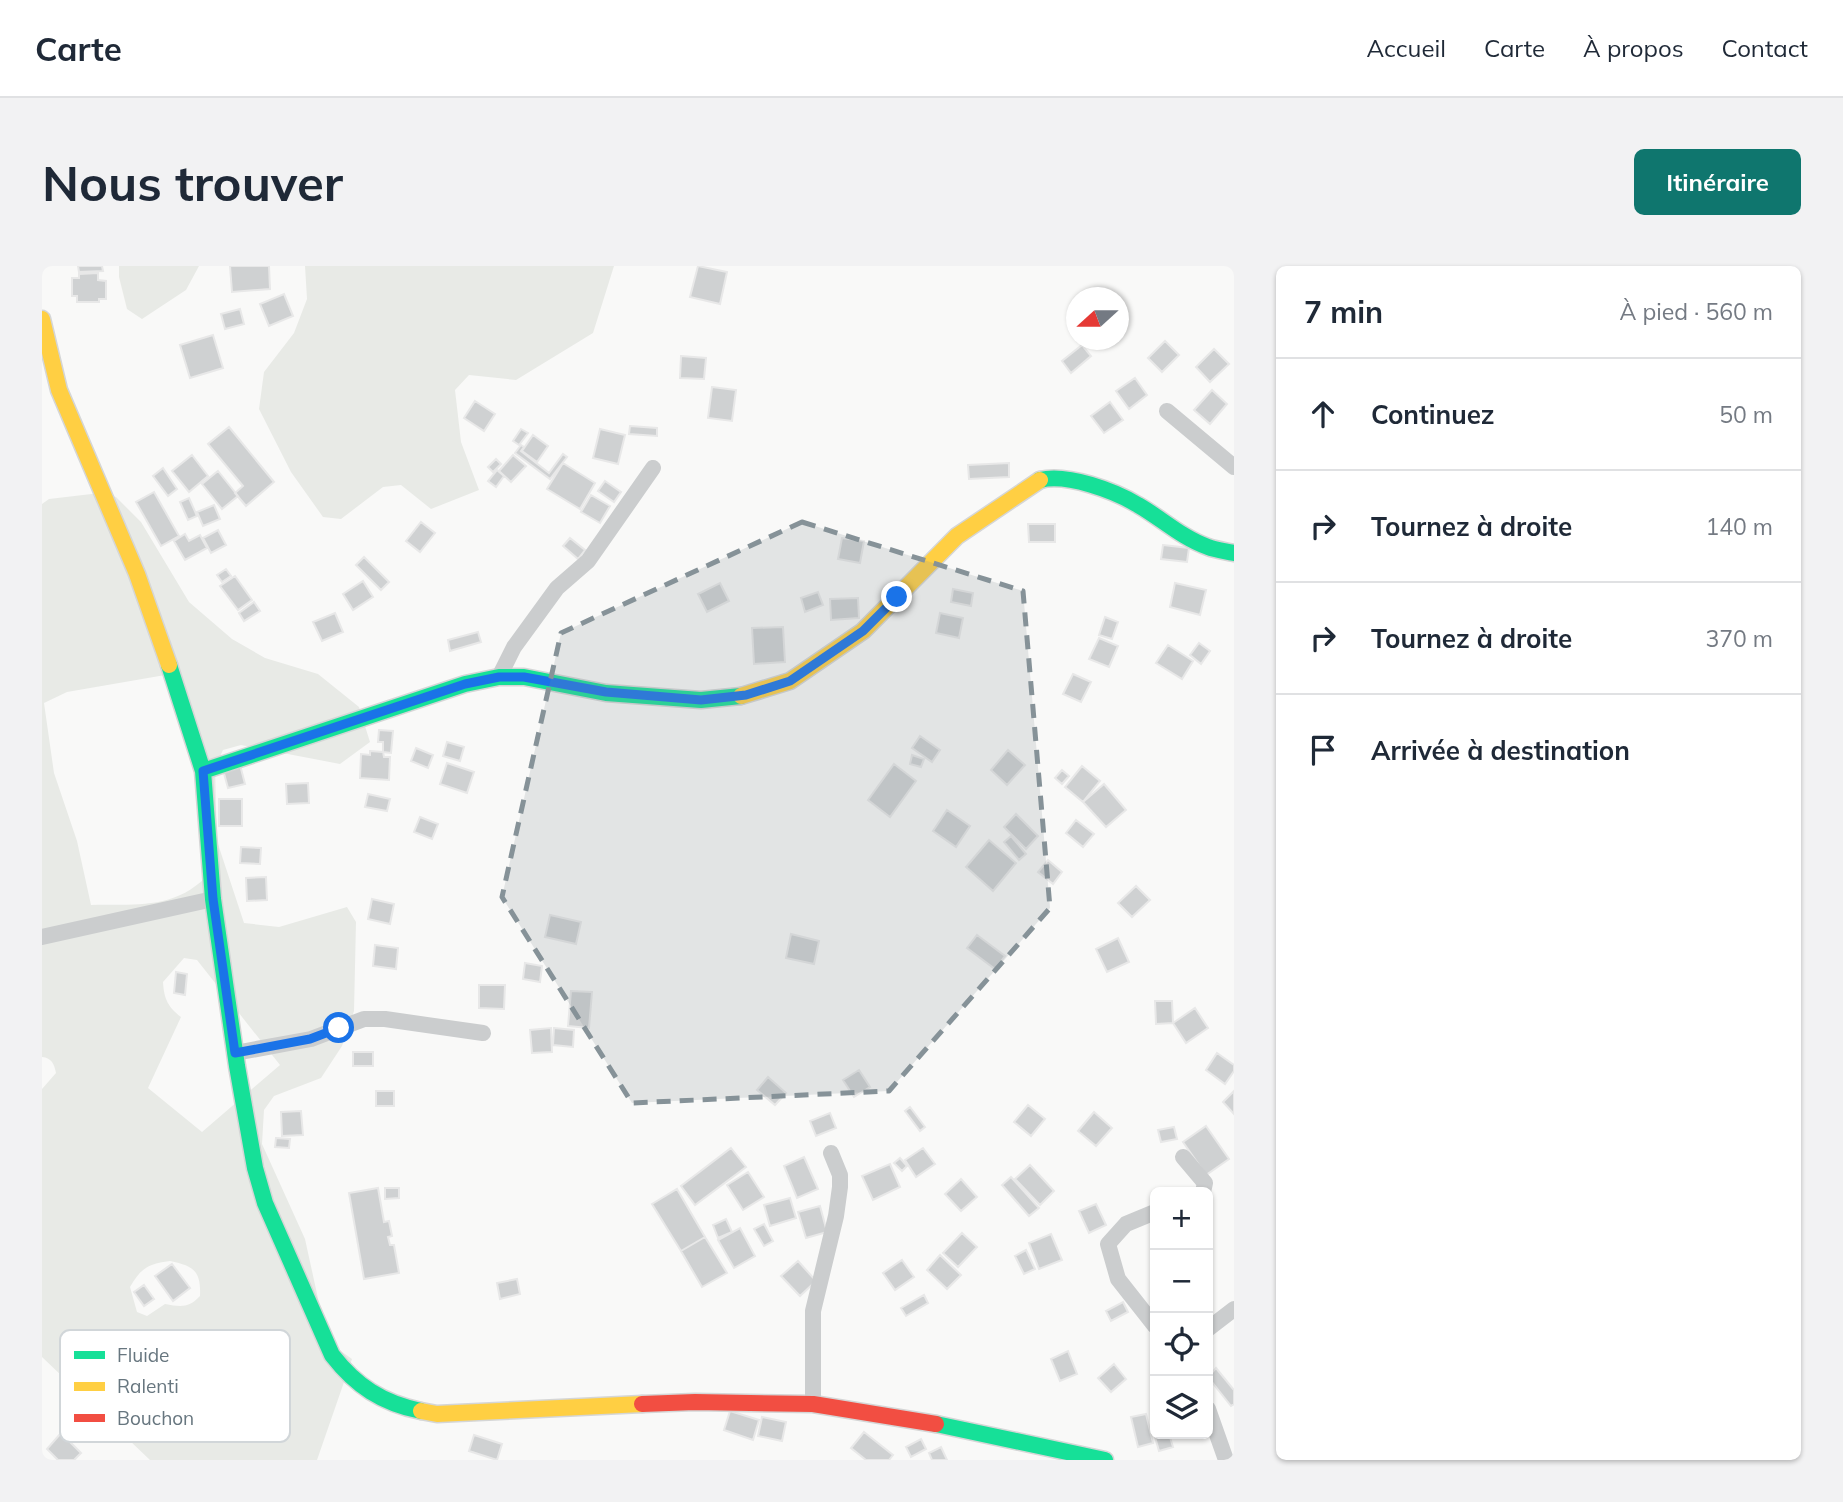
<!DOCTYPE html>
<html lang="fr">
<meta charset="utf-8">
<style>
:root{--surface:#fff;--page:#f2f2f3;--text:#1f2937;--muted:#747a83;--line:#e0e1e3;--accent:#0f766e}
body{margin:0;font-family:Mulish,sans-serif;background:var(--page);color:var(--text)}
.controls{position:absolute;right:21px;bottom:21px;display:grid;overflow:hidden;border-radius:10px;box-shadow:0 2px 5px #0004}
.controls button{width:63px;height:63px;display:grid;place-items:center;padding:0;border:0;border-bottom:2px solid var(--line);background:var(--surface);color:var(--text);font:35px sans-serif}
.compass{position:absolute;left:1024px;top:21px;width:63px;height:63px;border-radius:50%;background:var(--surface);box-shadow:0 2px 5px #0004;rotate:249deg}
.stop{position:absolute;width:21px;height:21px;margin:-16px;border:5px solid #1a73e8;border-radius:50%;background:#fff}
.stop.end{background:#1a73e8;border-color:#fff;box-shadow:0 2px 7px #0008}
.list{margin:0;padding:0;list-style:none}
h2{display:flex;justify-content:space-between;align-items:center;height:91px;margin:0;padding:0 28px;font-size:30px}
h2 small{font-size:23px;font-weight:400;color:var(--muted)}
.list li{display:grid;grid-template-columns:46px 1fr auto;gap:21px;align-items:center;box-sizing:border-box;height:112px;padding:0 28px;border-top:2px solid var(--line)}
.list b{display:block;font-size:26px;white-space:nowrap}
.list em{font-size:23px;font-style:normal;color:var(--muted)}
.icon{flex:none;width:38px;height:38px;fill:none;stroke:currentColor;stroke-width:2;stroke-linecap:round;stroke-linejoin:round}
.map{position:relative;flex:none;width:1192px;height:1194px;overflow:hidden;border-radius:10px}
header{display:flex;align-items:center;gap:42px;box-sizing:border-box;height:98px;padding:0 35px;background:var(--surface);border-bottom:2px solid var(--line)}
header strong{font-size:33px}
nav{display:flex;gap:38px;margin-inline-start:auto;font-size:24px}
.intro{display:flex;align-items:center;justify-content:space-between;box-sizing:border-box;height:168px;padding:0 42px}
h1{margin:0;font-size:49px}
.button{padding:18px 32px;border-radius:10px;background:var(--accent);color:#fff;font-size:24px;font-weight:700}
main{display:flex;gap:42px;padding:0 42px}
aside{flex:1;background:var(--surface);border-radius:10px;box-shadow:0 2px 5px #0004}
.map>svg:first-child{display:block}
.green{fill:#e8eae6;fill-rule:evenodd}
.building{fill:#cfd1d2;stroke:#e8e8e8;stroke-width:2}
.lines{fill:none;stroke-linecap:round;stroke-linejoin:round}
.fast-casing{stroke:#d5d6d6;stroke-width:19}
.slow-casing{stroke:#d5d6d6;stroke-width:19}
.jam-casing{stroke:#d5d6d6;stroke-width:19}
.street{stroke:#cbcdce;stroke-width:16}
.fast{stroke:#16e098;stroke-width:16}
.slow{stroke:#ffcf43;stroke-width:16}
.jam{stroke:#f24e42;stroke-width:16}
.route{stroke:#1a73e8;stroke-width:9}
.marked{fill:#869298;fill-opacity:0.2;stroke:#869298;stroke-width:5;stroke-dasharray:14 9;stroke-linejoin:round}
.key{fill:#fff;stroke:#d1d6d9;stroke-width:2}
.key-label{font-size:19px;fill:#67767f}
</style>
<header>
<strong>Carte</strong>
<nav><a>Accueil</a><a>Carte</a><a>À propos</a><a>Contact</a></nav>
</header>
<div class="intro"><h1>Nous trouver</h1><a class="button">Itinéraire</a></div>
<main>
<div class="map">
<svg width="1192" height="1194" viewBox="0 0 1192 1194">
<rect width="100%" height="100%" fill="#f9f9f8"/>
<path class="green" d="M77,0H157L144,24L100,53L85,43L77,11Z
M263,0H572L551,67L474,114L427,109L413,124L419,176L437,224L389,243L359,219L341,221L299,253L281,251L249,206L217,143L222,106L252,67L265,33Z
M58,227L74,231L99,256L147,336L190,373L223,392L276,408L317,441L328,476L298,498L199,479L181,484L173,501L175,575L202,657L237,661L305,641L314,656L312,745L300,780L279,812L232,830L222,844L220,878L263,973L279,1046L296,1083L310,1093L275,1194H108L0,1091V823L14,807C12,798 10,792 0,791V238L7,233ZM129,408L155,486L164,611C131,644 91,638 49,639L35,575L12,507L2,437L25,426ZM142,692L155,694L238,799L160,866L106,822L139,751C126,741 122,733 121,716ZM128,995C152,1000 159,1005 158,1030C147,1042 139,1041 123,1038L105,1050L95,1046L88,1021C99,1002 106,998 128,995Z"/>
<path class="building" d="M36,0H60L61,5L37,6Z
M188,0H227L228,23L190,26Z
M656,0L685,6L678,38L648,31Z
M56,7V14L64,15V33H57V36H35V30H30V12H37V8Z
M242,28L251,50L227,60L218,38Z
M198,43L202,58L183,63L179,48Z
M171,69L181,102L148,112L138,79Z
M1123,75L1137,89L1120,106L1106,92Z
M1040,79L1049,90L1029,107L1020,95Z
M1172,83L1187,98L1168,116L1154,101Z
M639,90L664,92L662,113L638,112Z
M1093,112L1105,129L1087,143L1074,125Z
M670,121L694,124L690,155L666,152Z
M1170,124L1185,138L1168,158L1152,144Z
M433,135L453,148L442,165L422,152Z
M1068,136L1081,154L1062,167L1049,150Z
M588,160L615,162V170L587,168Z
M187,161L232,216L204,240L193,227L201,220L166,178Z
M479,163L486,167L477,179L471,175Z
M558,163L583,169L576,198L551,192Z
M491,169L506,180L495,196L480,185Z
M479,179L482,181L479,185L507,207L521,188L525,191L508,213L473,187Z
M150,189L166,210L147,226L130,205Z
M471,189L484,200L469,216L457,205Z
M454,193L459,198L451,206L446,201Z
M521,197L553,217L538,243L505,223Z
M967,197V211L927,213L926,199Z
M121,202L135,223L126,230L111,210Z
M455,204L462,210L454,221L446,215Z
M176,205L196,230L180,243L160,218Z
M563,215L579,226L572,236L556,225Z
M112,226L137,270L119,280L94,236Z
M549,229L568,240L558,257L539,246Z
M147,232L155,250L146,254L138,236Z
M172,239L178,253L161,260L155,246Z
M379,256L393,267L378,286L364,275Z
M986,258H1013V276H987Z
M176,264L184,279L169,287L161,272Z
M143,268L147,275L158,269L165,282L143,294L132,275Z
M528,272L543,284L536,293L521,280Z
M800,272L822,275L818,297L796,293Z
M1121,279L1147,282L1145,296L1119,293Z
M322,291L347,316L339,324L314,299Z
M184,303L189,310L180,316L175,309Z
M193,310L210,334L196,344L178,320Z
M321,315L331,331L311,344L301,328Z
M678,317L687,335L665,346L656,328Z
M1133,317L1164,324L1158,349L1128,341Z
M911,323L931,327L929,340L909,336Z
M776,326L781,339L763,346L759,332Z
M816,332L817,352L789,354L788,333Z
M212,336L218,345L202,355L197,347Z
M293,347L301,366L280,375L271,356Z
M898,347L921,352L917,372L894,367Z
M1063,351L1076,356L1070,373L1057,369Z
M741,361L743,396L712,398L710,362Z
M436,366L439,376L408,385L406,374Z
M1057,372L1076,380L1067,401L1047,393Z
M1157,377L1168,385L1159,398L1148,389Z
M1126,379L1151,395L1140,413L1114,397Z
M1031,408L1049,416L1039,436L1021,428Z
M337,464L351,465L349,487L341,486V476H336Z
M878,470L898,484L890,496L870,482Z
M405,476L422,481L418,495L401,490Z
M374,482L391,489L386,502L369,495Z
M966,484L983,499L965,519L949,504Z
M328,485L341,486L342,491H348L347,514L318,512L319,488L328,489Z
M870,489L882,493L879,501L868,498Z
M197,495L203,518L186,522L180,500Z
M405,497L432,506L425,527L398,518Z
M852,498L874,515L848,551L826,534Z
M1040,500L1058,515L1041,536L1023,521Z
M1020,504L1027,510L1020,518L1013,512Z
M266,517L267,537L245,538L244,518Z
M1062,518L1084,544L1064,561L1041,536Z
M326,528L348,533L345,545L323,541Z
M177,533H200V560H177Z
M905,544L928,560L914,581L891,565Z
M974,548L996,570L984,583L962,561Z
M378,551L396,558L390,573L372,566Z
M1034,554L1052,568L1041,581L1024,567Z
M969,570L984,588L977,594L962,576Z
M947,574L974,597L951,625L924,601Z
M199,581L219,582L218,598L198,597Z
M1006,594L1020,606L1011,618L996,606Z
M224,611L225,634L205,635L204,612Z
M1094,620L1108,634L1090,651L1076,637Z
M330,633L352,638L348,658L326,653Z
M508,649L539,656L534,678L503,671Z
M749,668L777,675L772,698L744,692Z
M935,669L963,690L953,703L925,682Z
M1076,672L1087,696L1065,706L1054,683Z
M333,679L356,682L354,703L331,700Z
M483,697L500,700L498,716L481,713Z
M134,706L145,708L143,729L132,727Z
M437,719H463L462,743L437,742Z
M529,725L550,726L547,762L526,760Z
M1113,735H1130L1131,757L1114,758Z
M1153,742L1166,762L1144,777L1131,757Z
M509,762L510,786L490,787L488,764Z
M512,762L532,764L531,781L511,779Z
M311,786H331V800H311Z
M1175,787L1192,799V805L1183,818L1164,804Z
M817,804L828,821L812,831L801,814Z
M726,811L744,827L733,839L715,824Z
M334,825H352V840H334Z
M1192,825V848L1181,836Z
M986,839L1003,853L989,870L972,856Z
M868,841L883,861L878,865L863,845Z
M259,845L261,869L240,870L239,846Z
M1052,846L1070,862L1054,880L1036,865Z
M788,847L794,862L774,870L768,855Z
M1164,860L1187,893L1164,909L1141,876Z
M1132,861L1135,873L1119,876L1116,864Z
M234,872L248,873L247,882L233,881Z
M689,882L704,901L653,939L639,920Z
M881,882L893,898L874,911L863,894Z
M762,891L776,923L755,932L742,900Z
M858,892L865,900L860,905L852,897Z
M848,898L858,921L831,934L820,910Z
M988,899L1012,925L998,939L973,913Z
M706,906L722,931L701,944L685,919Z
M969,911L997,942L987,950L960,919Z
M919,913L935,931L919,945L903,928Z
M336,922L342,956L347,955L350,970L346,971L348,979H352L357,1007L322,1013L307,927Z
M343,922H357V932L343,933Z
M635,923L663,971L639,985L610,938Z
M748,932L754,952L728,960L722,939Z
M1054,938L1064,959L1047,967L1037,945Z
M778,940L785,966L764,972L756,946Z
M684,953L690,966L676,972L671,959Z
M722,958L731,975L722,980L712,963Z
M698,962L713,990L692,1002L676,974Z
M920,967L935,981L916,1001L901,987Z
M1009,968L1020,994L997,1003L987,977Z
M663,971L685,1007L660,1021L639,985Z
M984,984L993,1003L982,1008L973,990Z
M898,989L919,1009L905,1023L885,1004Z
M860,994L872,1011L853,1024L841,1007Z
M756,995L774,1015L758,1030L739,1010Z
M130,998L148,1022L131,1035L113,1010Z
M475,1013L478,1028L458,1033L455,1017Z
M102,1019L112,1033L102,1040L92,1026Z
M882,1029L886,1037L864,1050L859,1042Z
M1081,1036L1086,1046L1069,1055L1064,1045Z
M1026,1085L1035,1108L1018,1115L1009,1093Z
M1072,1098L1084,1113L1069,1126L1056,1112Z
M1174,1102L1192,1124V1138L1189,1140L1166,1111Z
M688,1145L717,1154L711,1174L682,1164Z
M1104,1148L1111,1177L1096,1181L1089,1151Z
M720,1151L744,1156L740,1175L716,1170Z
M822,1166L851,1189L847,1194H824L809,1182Z
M19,1167L39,1187L32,1194H16L5,1183Z
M1127,1168L1131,1181L1117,1185L1113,1171Z
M432,1169L460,1178L455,1194L427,1185Z
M879,1173L884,1183L869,1191L864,1181Z
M899,1181L905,1194H890L887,1187Z"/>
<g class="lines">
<defs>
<path id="fast" d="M998,214C1025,207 1073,225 1096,239C1119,252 1140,272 1166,281C1174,284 1183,285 1192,287
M127,399L161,505L171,633L195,800L213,902L223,937L290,1089C314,1120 340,1137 379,1145
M161,505L423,418L457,411H482L564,427L659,434L699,430
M894,1158L1063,1194"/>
<path id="slow" d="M0,53L17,124L95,308L127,399
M699,430L748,415L821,365L915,270L998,214
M379,1145L395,1148L600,1138"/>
<path id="jam" d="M600,1138L653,1136L771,1138L894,1158"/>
</defs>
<use href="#fast" class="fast-casing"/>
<use href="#slow" class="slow-casing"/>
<use href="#jam" class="jam-casing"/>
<path class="street" d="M1125,145L1192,201
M457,411L472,381L515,322L546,295L611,202
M0,671L171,633
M193,787L269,773L322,753H343L441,767
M1141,891L1163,917L1161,926
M1113,946L1084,958L1066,978L1076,1013L1113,1060
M1166,1063L1192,1043
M771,1138V1045L794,950L798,921V909L789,887
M1166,1143L1184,1194"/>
<use href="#fast" class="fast"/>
<use href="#slow" class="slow"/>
<use href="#jam" class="jam"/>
</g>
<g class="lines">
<path class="route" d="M297,762L268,773L193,787L171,633L161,505L423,418L457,411H482L564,426L659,434L704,429L748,415L821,365L855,331"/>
</g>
<path class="marked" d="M760,256L981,325L1008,642L847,825L590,837L460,631L519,367Z"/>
<rect x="18" y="1064" width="230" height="112" rx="10" class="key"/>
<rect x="32" y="1085" width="31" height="8" fill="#16e098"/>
<rect x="32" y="1116" width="31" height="9" fill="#ffcf43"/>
<rect x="32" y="1148" width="31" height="8" fill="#f24e42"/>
<g class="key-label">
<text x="75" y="1096">Fluide</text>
<text x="75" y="1127">Ralenti</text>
<text x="75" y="1159">Bouchon</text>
</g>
</svg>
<div class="controls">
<button>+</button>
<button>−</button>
<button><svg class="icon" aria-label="locate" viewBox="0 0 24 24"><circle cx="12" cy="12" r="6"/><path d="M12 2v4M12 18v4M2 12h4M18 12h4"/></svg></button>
<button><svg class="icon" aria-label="layers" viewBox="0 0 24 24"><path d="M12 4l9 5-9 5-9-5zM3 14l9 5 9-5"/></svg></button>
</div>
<svg class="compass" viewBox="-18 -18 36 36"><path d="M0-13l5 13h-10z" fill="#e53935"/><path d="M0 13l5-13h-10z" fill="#747a83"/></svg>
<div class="stop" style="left:297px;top:762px"></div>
<div class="stop end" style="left:855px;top:331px"></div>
</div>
<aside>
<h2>7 min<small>À pied · 560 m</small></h2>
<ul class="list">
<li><svg class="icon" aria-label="ahead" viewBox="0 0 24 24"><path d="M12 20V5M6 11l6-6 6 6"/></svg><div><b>Continuez</b></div><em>50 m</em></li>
<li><svg class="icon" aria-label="right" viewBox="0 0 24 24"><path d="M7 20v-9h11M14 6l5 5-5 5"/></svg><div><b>Tournez à droite</b></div><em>140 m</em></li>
<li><svg class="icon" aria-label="right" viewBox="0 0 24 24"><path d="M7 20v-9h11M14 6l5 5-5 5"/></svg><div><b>Tournez à droite</b></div><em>370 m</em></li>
<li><svg class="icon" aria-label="arrive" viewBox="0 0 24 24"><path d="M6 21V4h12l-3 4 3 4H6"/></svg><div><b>Arrivée à destination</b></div></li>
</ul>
</aside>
</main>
